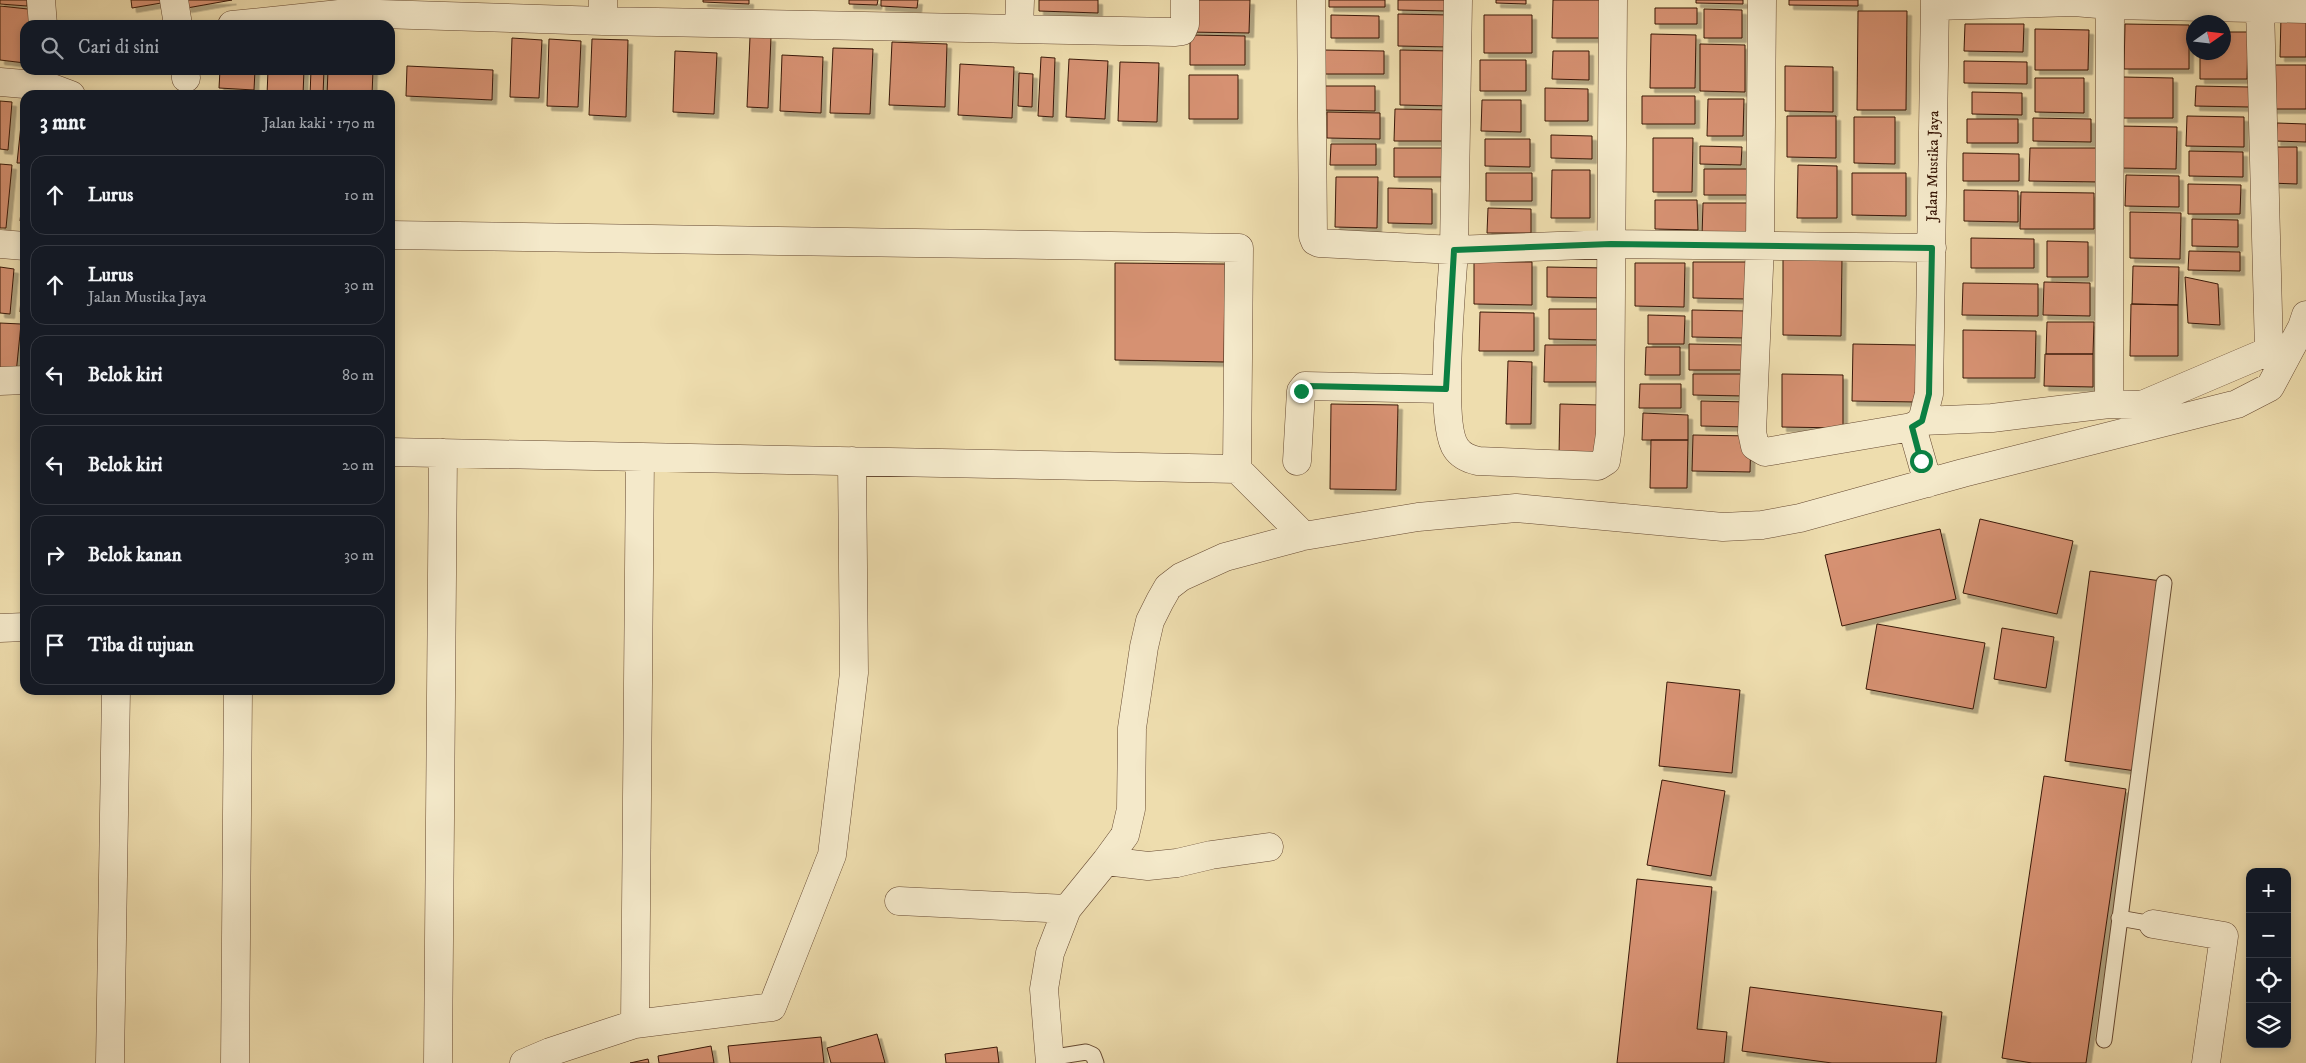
<!DOCTYPE html>
<html lang="id">
<meta charset="utf-8">
<style>
:root{--surface:#171b24;--page:#20242c;--text:#f1f3f6;--muted:#9ea1a6;--line:#363941}
body{margin:0;font-family:"IM FELL DW Pica",serif;background:var(--page);color:var(--text)}
.controls{position:absolute;right:15px;bottom:15px;display:grid;overflow:hidden;border-radius:10px;box-shadow:0 2px 8px #0003}
.controls button{width:45px;height:45px;display:grid;place-items:center;padding:0;border:0;border-bottom:1px solid var(--line);background:var(--surface);color:var(--text);font:25px sans-serif}
.compass{position:absolute;left:2186px;top:15px;width:45px;height:45px;border-radius:50%;background:var(--surface);box-shadow:0 2px 8px #0003;rotate:76deg}
.stop{position:absolute;width:15px;height:15px;margin:-11px;border:4px solid #0b8043;border-radius:50%;background:#fff}
.stop.end{background:#0b8043;border-color:#fff;box-shadow:0 1px 5px #0008}
.list{margin:0;padding:0;list-style:none}
h2{display:flex;justify-content:space-between;align-items:center;height:65px;margin:0;padding:0 20px;font-size:21px}
h2 small{font-size:16px;font-weight:400;color:var(--muted)}
.list li{display:grid;grid-template-columns:32px 1fr auto;gap:15px;align-items:center;box-sizing:border-box;height:80px;margin:0 10px 10px;padding:0 10px;border:1px solid var(--line);border-radius:15px}
.list b{display:block;font-size:19px;white-space:nowrap}
.list p{margin:0;font-size:16px;white-space:nowrap;color:var(--muted)}
.list em{font-size:16px;font-style:normal;color:var(--muted)}
.icon{flex:none;width:28px;height:28px;fill:none;stroke:currentColor;stroke-width:2;stroke-linecap:round;stroke-linejoin:round}
.map{position:relative;flex:none;width:2306px;height:1063px;overflow:hidden}
.search{position:absolute;background:var(--surface);box-shadow:0 2px 8px #0003;left:20px;top:20px;width:375px;height:55px;display:flex;align-items:center;gap:12px;box-sizing:border-box;padding:0 18px;border-radius:15px;color:var(--muted);font-size:19px}
.panel{position:absolute;background:var(--surface);box-shadow:0 2px 8px #0003;left:20px;top:90px;width:375px;height:605px;border-radius:15px}
.map>svg:first-child{display:block}
.building{fill:#d69172;stroke:#391807;filter:url(#shadow)}
.lines{fill:none;stroke-linecap:round;stroke-linejoin:round}
.service-casing{stroke:#664931;stroke-width:17}
.minor-casing{stroke:#664931;stroke-width:29}
.service{stroke:#f4e9ca;stroke-width:15}
.minor{stroke:#f4e9ca;stroke-width:28}
.route{stroke:#0b8043;stroke-width:6}
.labels{text-anchor:middle;dominant-baseline:central;stroke-width:4;stroke-linejoin:round;paint-order:stroke}
.street-label{font-size:15px;fill:#391807;stroke:#f4e9ca}
</style>
<div class="map">
<svg width="2306" height="1063" viewBox="0 0 2306 1063">
<defs>
<filter id="shadow"><feDropShadow dx="4.5" dy="4.5" stdDeviation="0" flood-color="#0004"/></filter>
</defs>
<rect width="100%" height="100%" fill="#eeddae"/>
<filter id="stains"><feTurbulence type="fractalNoise" baseFrequency=".004" numOctaves="4"/><feColorMatrix values="0 0 0 0 .2 0 0 0 0 .09 0 0 0 0 .02 0 0 0 .5 -.17"/></filter>
<radialGradient id="worn" r=".72"><stop offset=".6" stop-color="#630" stop-opacity="0"/><stop offset="1" stop-color="#630" stop-opacity=".3"/></radialGradient>
<path class="building" d="M0,0H27V6L0,4Z
M131,0H167V2L132,8Z
M185,0H232L187,8Z
M703,0H749V4L703,2Z
M849,0H878L877,5L849,4Z
M881,0H918L917,8L881,6Z
M1039,0H1098V13L1039,11Z
M1189,0H1250L1249,33L1188,32Z
M1329,0H1385V7H1329Z
M1398,0H1446V11L1398,10Z
M1496,0H1526V4L1496,3Z
M1553,0H1603L1602,38H1552Z
M1696,0H1743V4L1696,3Z
M1789,0H1858V6L1789,5Z
M0,6L37,10L36,25H25V63L0,60Z
M1655,8H1697V24H1655Z
M1704,9L1742,10V38H1704Z
M1858,11H1907L1906,110H1857Z
M1398,14L1449,15V47L1398,46Z
M1331,15L1379,16V38H1331Z
M1484,15H1532V53H1484Z
M2281,16L2306,17V57H2280Z
M1965,24H2024L2023,52L1964,51Z
M2125,24L2189,25V69H2124Z
M2035,29L2089,30L2088,70H2035Z
M2224,32H2248L2247,79H2200V52H2224Z
M1651,34L1696,35L1695,88H1650Z
M1190,35L1245,36V65H1190Z
M750,37H771L768,108L747,107Z
M512,38L542,40L539,98L510,97Z
M549,39L581,41L578,107L547,106Z
M592,39L628,40L626,117L589,115Z
M892,42L947,44L945,107L889,105Z
M1700,44L1745,45V92L1700,91Z
M833,48L873,49L870,114L830,113Z
M1323,50L1384,51V74H1323Z
M1400,50L1451,51V106L1400,105Z
M675,51L717,53L714,114L673,112Z
M1553,51H1589V80L1552,79Z
M782,55L823,57L821,113L780,111Z
M1041,57L1055,58L1053,117L1038,116Z
M1069,59L1108,61L1105,119L1066,117Z
M1480,60H1526V91H1480Z
M1964,61L2027,62V84L1964,83Z
M1120,62L1159,63L1157,122L1118,121Z
M960,64L1014,67L1012,118L958,115Z
M2272,65H2306V109H2272Z
M407,66L493,70L492,100L406,96Z
M1785,66L1833,67V112L1785,111Z
M220,70H255L254,90L219,88Z
M268,70H304L303,95H267Z
M311,70H324L323,95H310Z
M328,70H373L372,95H327Z
M1019,73L1033,74L1032,107L1018,106Z
M1189,75H1238V119H1189Z
M2123,77L2173,78V118H2123Z
M2035,78H2084V113L2035,112Z
M1319,86H1375V111L1319,110Z
M2196,86L2249,87V107L2195,106Z
M1545,88L1588,89V121H1545Z
M1972,92L2022,93V115L1972,114Z
M1642,96H1695V124H1642Z
M1708,99H1744L1743,136H1707Z
M1482,100H1521V132L1481,131Z
M0,101L12,102L8,150L0,149Z
M23,106H25V163H17Z
M1395,109L1454,110L1453,141H1394Z
M1327,112L1380,113V139L1327,138Z
M1787,116H1836V158L1787,157Z
M2187,116L2244,117V147L2186,146Z
M1854,117H1895V164L1854,163Z
M2033,118L2091,119V142L2033,141Z
M1967,119H2018V143H1967Z
M2277,123L2306,124V142L2276,141Z
M2119,126L2177,127L2176,169L2119,168Z
M1551,135L1592,136V159L1551,158Z
M1653,138H1693L1692,192H1653Z
M1485,139H1530V167L1485,166Z
M1331,144H1376V165H1330Z
M1700,146L1742,147L1741,165L1700,164Z
M2270,147H2297V184L2269,183Z
M1394,148H1449V177H1394Z
M2030,148H2102L2101,182L2029,181Z
M2189,151L2243,152V177L2189,176Z
M1963,153L2019,154V181H1963Z
M0,164L12,165L6,228H0Z
M1798,165L1837,166V218H1797Z
M1704,169H1748V195H1704Z
M1552,170H1590V218H1551Z
M1486,173H1532V201H1486Z
M1852,173H1906V216L1852,215Z
M25,175V222L20,221Z
M2126,175L2179,176V207L2125,206Z
M1336,177H1378L1377,228L1335,227Z
M2188,184L2241,185L2240,214H2188Z
M1388,188L1432,189V224L1388,223Z
M1964,190L2018,191V222L1964,221Z
M2021,192L2094,193V229H2020Z
M1655,200H1697L1698,230L1655,229Z
M1703,203H1747V238L1702,237Z
M1488,208L1531,209V233H1487Z
M2130,212L2181,213L2180,259L2130,258Z
M2192,219L2238,220V247L2192,246Z
M1971,238L2034,239V268H1971Z
M2047,241L2088,242V277H2047Z
M2189,251L2240,252V271L2188,270Z
M1783,257L1842,258L1841,336L1783,335Z
M1474,262H1532V305L1474,304Z
M1693,262H1748V299L1693,298Z
M1115,263L1225,264L1224,362L1115,360Z
M1635,263H1685L1684,307L1635,306Z
M2133,266L2179,267L2178,305L2132,304Z
M0,267L14,269L10,314L0,313Z
M1547,267L1607,268V298L1547,297Z
M23,270H25V312H20Z
M2185,277L2218,284L2220,325L2188,323Z
M2044,282L2090,283V316L2043,315Z
M1963,283L2038,284V316L1962,315Z
M2131,304L2178,305V356H2130Z
M1549,309H1602V340L1549,339Z
M1692,310L1747,311V338L1692,337Z
M1480,312L1534,313V351H1479Z
M1648,315L1685,316L1684,344H1648Z
M2047,322H2094L2093,354H2046Z
M0,323L21,324L16,374L0,372Z
M1963,330L2036,331L2035,378H1963Z
M1689,344L1745,345V370H1689Z
M1853,344L1916,345V402L1852,401Z
M1545,345H1597V382H1544Z
M1646,347H1680V375H1645Z
M2045,354H2093V387L2044,386Z
M1508,361L1532,362L1531,424H1506Z
M1693,374H1743V396L1693,395Z
M1782,374L1843,375V428L1782,427Z
M1640,384H1681V408H1639Z
M1701,401L1750,402L1749,427L1701,426Z
M1331,404L1398,405L1396,490L1330,489Z
M1560,404L1601,405V456L1559,455Z
M1643,413L1688,415V440H1642Z
M1693,435L1751,436L1750,472L1692,471Z
M1651,440H1688L1687,488H1650Z
M1980,519L2073,541L2057,614L1963,593Z
M1940,529L1956,599L1842,626L1825,555Z
M2090,571L2161,581L2136,771L2065,761Z
M1877,624L1985,643L1973,709L1866,689Z
M2002,628L2054,637L2046,688L1994,679Z
M1667,682L1740,690L1732,773L1659,766Z
M2044,776L2126,789L2086,1063H2032L2002,1058Z
M1662,780L1725,791L1711,876L1647,865Z
M1637,879L1712,887L1697,1029L1727,1032L1724,1063H1617Z
M1750,987L1942,1012L1936,1063H1832L1742,1051Z
M877,1034L885,1063H831L827,1048Z
M821,1037L824,1063H730L728,1046Z
M711,1046L714,1063H659L658,1056Z
M997,1047L999,1063H946L945,1054Z
M648,1059L649,1063H630Z"/>
<g class="lines">
<defs>
<path id="service" d="M2119,918L2153,924
M2104,1040L2164,583
M1049,1058L1086,1052L1093,1055L1096,1063"/>
<path id="minor" d="M41,0L43,25
M174,0L178,25
M603,0V21L1174,32L1182,31L1185,24V0
M1311,0L1313,236L1315,241L1319,243L1454,250C1452,286 1438,423 1456,448C1461,456 1469,459 1478,461L1598,466L1606,461L1610,434L1613,0
M1458,0L1454,250L1611,244L1932,248
M1762,0L1760,245L1752,432L1755,446L1765,452L1912,427L1922,421L1992,418L2109,404L2142,405L2269,351L2260,7
M1935,6L2074,2L2110,5L2306,9
M232,25L348,13L603,21
M1019,28L1020,0
M185,70L186,78
M0,82L47,86L71,95
M390,235L1239,248L1237,469L390,452
M0,244L25,246
M0,381L25,380
M2109,404L2110,5
M1922,421L1929,394L1935,0
M1912,427L1928,483
M1297,461L1301,391L1305,386L1446,389
M1237,469L1304,536
M0,628L25,627
M1106,861L1148,866L1177,863L1211,855L1269,847
M899,901L1067,909
M2153,924L2224,936L2206,1063
M635,1024L640,457
M110,1063L116,690
M235,1063L238,690
M438,1063L443,453
M524,1063L550,1052L635,1024L772,1007L832,855L854,673L852,461
M1050,1063L1044,989L1050,953L1067,909L1106,861L1125,835L1131,809L1132,728L1144,647L1150,621L1160,601L1168,587L1181,577L1225,557L1304,536L1418,517L1516,508L1723,527L1762,525L1800,518L1963,473L2237,404L2270,387L2302,327L2306,315"/>
</defs>
<use href="#service" class="service-casing"/>
<use href="#minor" class="minor-casing"/>
<use href="#service" class="service"/>
<use href="#minor" class="minor"/>
</g>
<g class="lines">
<path class="route" d="M1301,391L1308,386L1446,389L1454,250L1611,244L1932,248L1929,394L1922,421L1912,427L1921,461"/>
</g>
<g class="labels">
<g class="street-label">
<text transform="translate(1933 166) rotate(-89)">Jalan Mustika Jaya</text>
</g>
</g>
<rect width="100%" height="100%" filter="url(#stains)"/>
<rect width="100%" height="100%" fill="url(#worn)"/>
</svg>
<div class="controls">
<button>+</button>
<button>−</button>
<button><svg class="icon" aria-label="locate" viewBox="0 0 24 24"><circle cx="12" cy="12" r="6"/><path d="M12 2v4M12 18v4M2 12h4M18 12h4"/></svg></button>
<button><svg class="icon" aria-label="layers" viewBox="0 0 24 24"><path d="M12 4l9 5-9 5-9-5zM3 14l9 5 9-5"/></svg></button>
</div>
<svg class="compass" viewBox="-18 -18 36 36"><path d="M0-13l5 13h-10z" fill="#e53935"/><path d="M0 13l5-13h-10z" fill="#9ea1a6"/></svg>
<div class="stop" style="left:1921px;top:461px"></div>
<div class="stop end" style="left:1301px;top:391px"></div>
<div class="search"><svg class="icon" aria-label="search" viewBox="0 0 24 24"><circle cx="10" cy="10" r="6"/><path d="M15 15l6 6"/></svg>Cari di sini</div>
<section class="panel">
<h2>3 mnt<small>Jalan kaki · 170 m</small></h2>
<ul class="list">
<li><svg class="icon" aria-label="ahead" viewBox="0 0 24 24"><path d="M12 20V5M6 11l6-6 6 6"/></svg><div><b>Lurus</b></div><em>10 m</em></li>
<li><svg class="icon" aria-label="ahead" viewBox="0 0 24 24"><path d="M12 20V5M6 11l6-6 6 6"/></svg><div><b>Lurus</b><p>Jalan Mustika Jaya</p></div><em>30 m</em></li>
<li><svg class="icon" aria-label="left" viewBox="0 0 24 24"><path d="M17 20v-9H6M10 6l-5 5 5 5"/></svg><div><b>Belok kiri</b></div><em>80 m</em></li>
<li><svg class="icon" aria-label="left" viewBox="0 0 24 24"><path d="M17 20v-9H6M10 6l-5 5 5 5"/></svg><div><b>Belok kiri</b></div><em>20 m</em></li>
<li><svg class="icon" aria-label="right" viewBox="0 0 24 24"><path d="M7 20v-9h11M14 6l5 5-5 5"/></svg><div><b>Belok kanan</b></div><em>30 m</em></li>
<li><svg class="icon" aria-label="arrive" viewBox="0 0 24 24"><path d="M6 21V4h12l-3 4 3 4H6"/></svg><div><b>Tiba di tujuan</b></div></li>
</ul>
</section>
</div>
